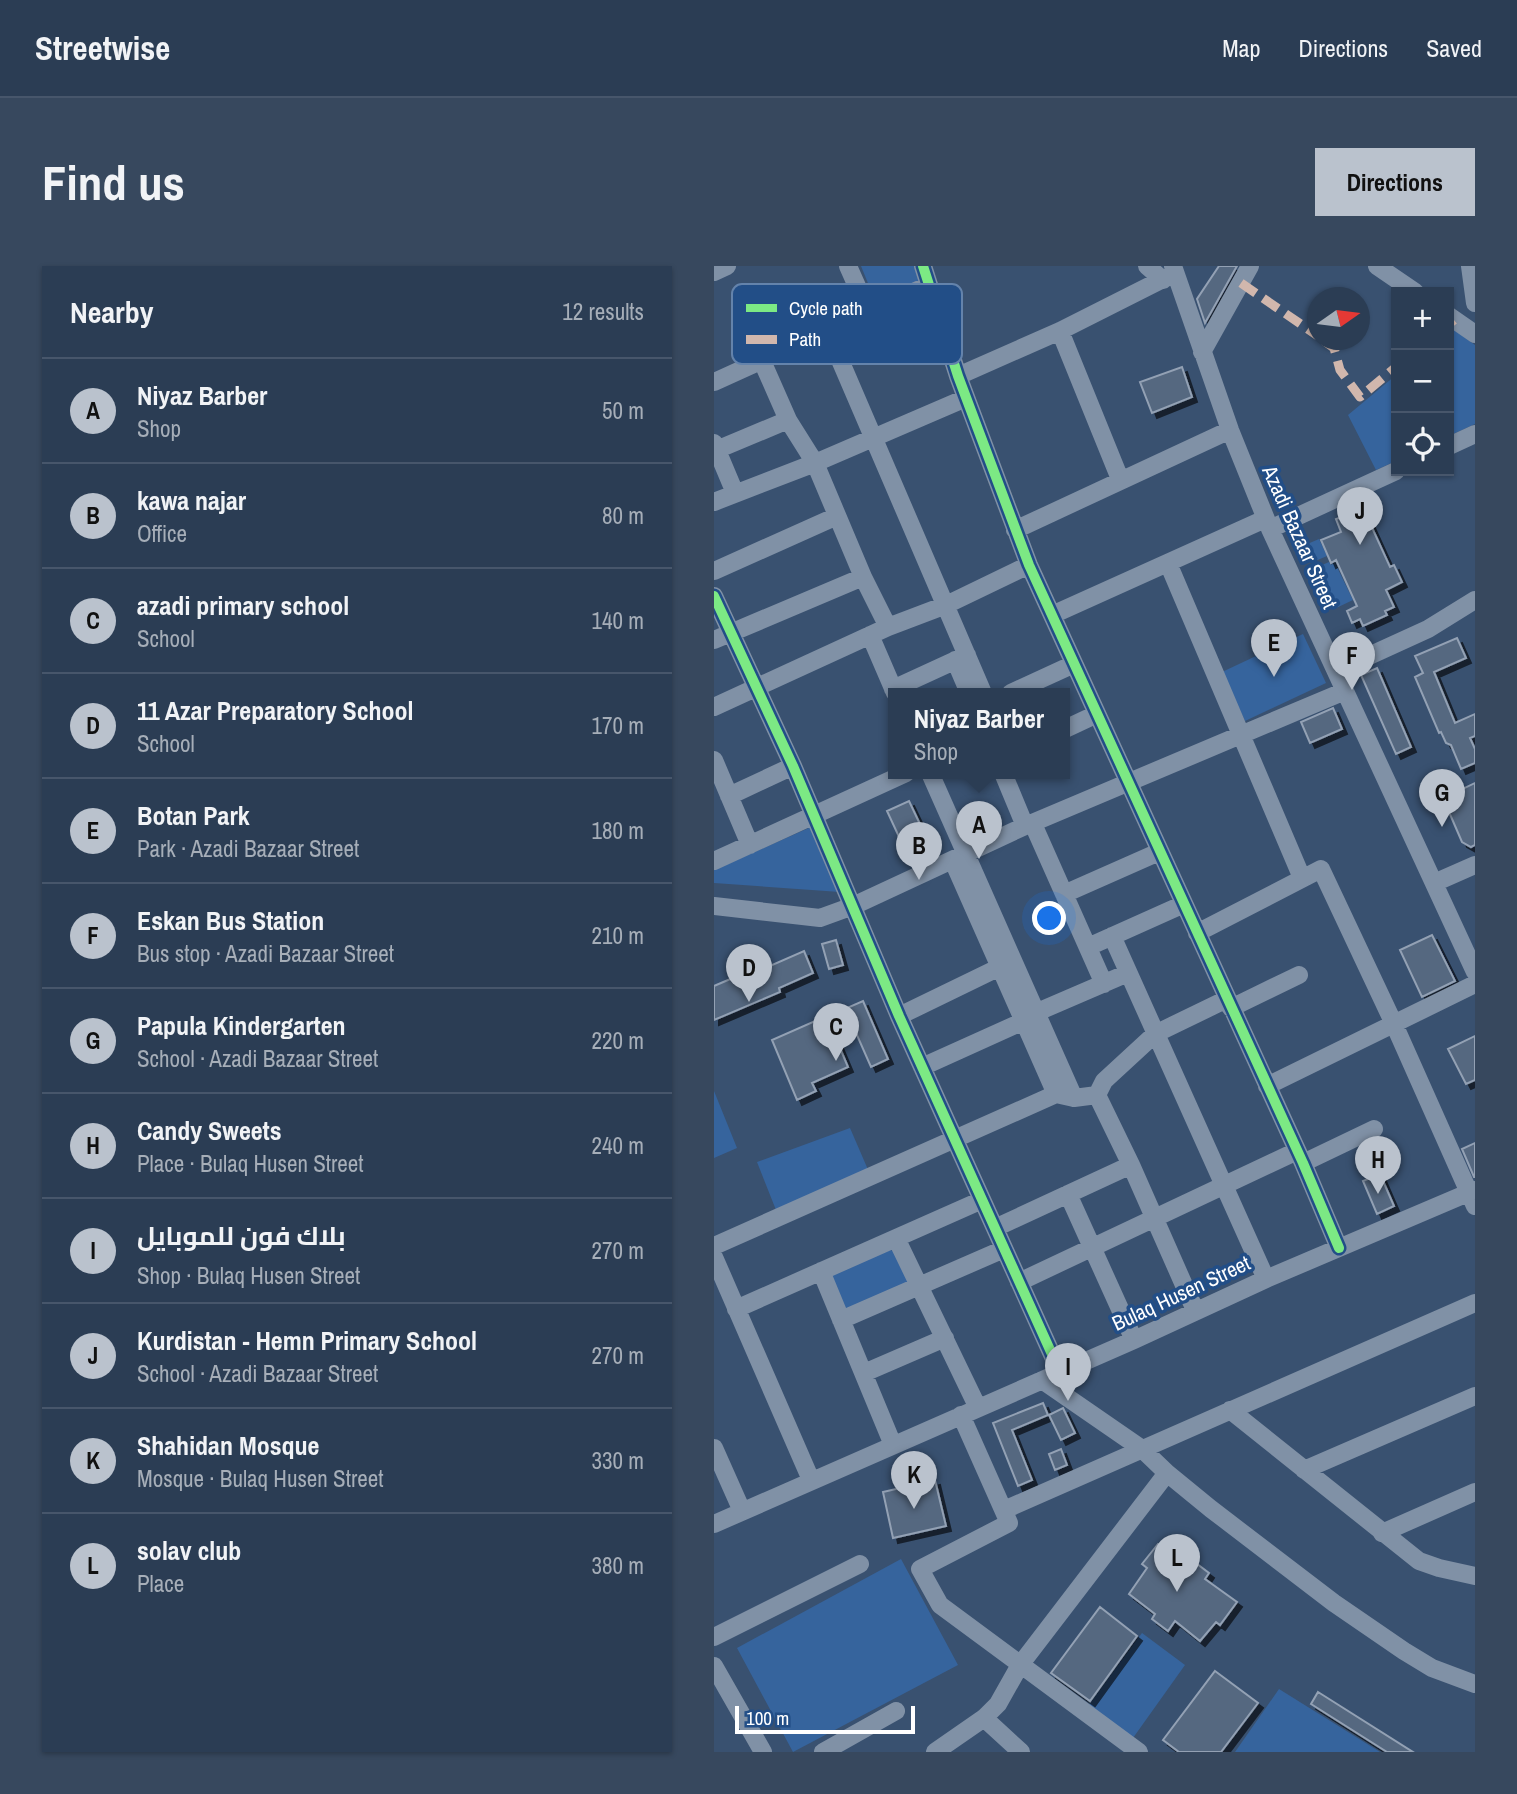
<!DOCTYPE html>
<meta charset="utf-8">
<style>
:root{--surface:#2b3d54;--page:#37485e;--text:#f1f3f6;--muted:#a6aeb8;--line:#47566b;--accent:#bac2cd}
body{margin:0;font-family:"Archivo Narrow",Cairo,sans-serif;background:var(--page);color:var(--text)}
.controls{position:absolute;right:21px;top:21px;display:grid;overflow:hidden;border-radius:0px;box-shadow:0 2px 5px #0004}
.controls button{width:63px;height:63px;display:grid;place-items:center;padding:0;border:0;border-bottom:2px solid var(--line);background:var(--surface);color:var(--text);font:35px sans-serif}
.compass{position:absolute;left:593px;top:21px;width:63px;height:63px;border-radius:50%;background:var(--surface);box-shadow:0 2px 5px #0004;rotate:76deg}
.scale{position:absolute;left:21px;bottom:18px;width:180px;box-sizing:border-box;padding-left:7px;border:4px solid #fff;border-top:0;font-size:19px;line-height:24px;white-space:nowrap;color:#fff;-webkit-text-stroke:5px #224e87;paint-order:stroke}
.you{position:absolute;left:336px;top:653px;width:24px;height:24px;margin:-18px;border:5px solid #fff;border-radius:50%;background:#1a73e8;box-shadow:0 0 0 10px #1a73e833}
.badge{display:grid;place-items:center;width:46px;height:46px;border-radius:50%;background:var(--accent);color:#111;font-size:23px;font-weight:700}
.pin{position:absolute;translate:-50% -58px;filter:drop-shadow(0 2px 4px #0008)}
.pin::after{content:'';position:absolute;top:37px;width:24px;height:21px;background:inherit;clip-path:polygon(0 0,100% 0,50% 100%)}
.popup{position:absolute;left:174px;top:422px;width:182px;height:91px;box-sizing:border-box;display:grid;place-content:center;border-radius:0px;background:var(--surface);filter:drop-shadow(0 2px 5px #0005);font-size:23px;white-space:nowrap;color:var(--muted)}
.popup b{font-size:26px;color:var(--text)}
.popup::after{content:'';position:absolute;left:50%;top:100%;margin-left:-14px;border:14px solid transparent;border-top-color:var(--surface)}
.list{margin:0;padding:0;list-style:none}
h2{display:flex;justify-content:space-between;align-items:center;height:91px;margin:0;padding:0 28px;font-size:30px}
h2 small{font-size:23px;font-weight:400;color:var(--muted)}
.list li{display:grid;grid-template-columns:46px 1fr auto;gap:21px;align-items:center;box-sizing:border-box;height:105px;padding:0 28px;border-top:2px solid var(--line)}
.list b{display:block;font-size:26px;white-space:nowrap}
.list p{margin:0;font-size:23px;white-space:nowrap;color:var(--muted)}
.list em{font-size:23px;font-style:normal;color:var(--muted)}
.icon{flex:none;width:38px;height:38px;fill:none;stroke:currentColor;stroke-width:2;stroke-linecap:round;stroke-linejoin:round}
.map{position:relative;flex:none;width:761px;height:1486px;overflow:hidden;border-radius:0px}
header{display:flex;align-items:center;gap:42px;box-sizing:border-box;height:98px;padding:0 35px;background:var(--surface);border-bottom:2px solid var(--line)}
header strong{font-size:33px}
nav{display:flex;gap:38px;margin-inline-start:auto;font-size:24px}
.intro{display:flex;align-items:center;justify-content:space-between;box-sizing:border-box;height:168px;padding:0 42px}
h1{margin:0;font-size:49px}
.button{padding:18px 32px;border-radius:0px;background:var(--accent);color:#111;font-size:24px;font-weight:700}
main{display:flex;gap:42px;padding:0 42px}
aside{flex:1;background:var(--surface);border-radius:0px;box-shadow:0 2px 5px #0004}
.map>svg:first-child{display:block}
.green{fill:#36649d}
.building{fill:#556880;stroke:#93a1b4;stroke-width:2;filter:url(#shadow)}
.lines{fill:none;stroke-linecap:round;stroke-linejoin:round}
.minor{stroke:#8091a6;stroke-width:18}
.quiet{stroke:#d1b7ad;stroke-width:9;stroke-dasharray:18 9;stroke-linecap:butt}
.cycleway-casing{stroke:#224e87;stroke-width:15}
.cycleway{stroke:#7ce984;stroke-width:10}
.labels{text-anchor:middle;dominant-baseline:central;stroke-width:7;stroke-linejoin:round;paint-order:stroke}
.street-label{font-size:21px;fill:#fff;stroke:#224e87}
.key{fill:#224e87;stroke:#6483ab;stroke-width:2}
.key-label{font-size:19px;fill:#fff}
</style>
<header>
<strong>Streetwise</strong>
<nav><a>Map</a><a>Directions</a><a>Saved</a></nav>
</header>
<div class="intro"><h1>Find us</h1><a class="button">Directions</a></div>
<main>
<aside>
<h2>Nearby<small>12 results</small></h2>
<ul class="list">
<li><span class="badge">A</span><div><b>Niyaz Barber</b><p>Shop</p></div><em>50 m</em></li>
<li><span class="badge">B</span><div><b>kawa najar</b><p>Office</p></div><em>80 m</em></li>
<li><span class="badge">C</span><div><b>azadi primary school</b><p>School</p></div><em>140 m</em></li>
<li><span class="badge">D</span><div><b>11 Azar Preparatory School</b><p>School</p></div><em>170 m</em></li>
<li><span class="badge">E</span><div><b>Botan Park</b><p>Park · Azadi Bazaar Street</p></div><em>180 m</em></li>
<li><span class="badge">F</span><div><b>Eskan Bus Station</b><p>Bus stop · Azadi Bazaar Street</p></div><em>210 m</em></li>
<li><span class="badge">G</span><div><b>Papula Kindergarten</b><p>School · Azadi Bazaar Street</p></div><em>220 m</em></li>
<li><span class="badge">H</span><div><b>Candy Sweets</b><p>Place · Bulaq Husen Street</p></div><em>240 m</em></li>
<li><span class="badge">I</span><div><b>بلاك فون للموبايل</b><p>Shop · Bulaq Husen Street</p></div><em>270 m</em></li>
<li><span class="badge">J</span><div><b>Kurdistan - Hemn Primary School</b><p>School · Azadi Bazaar Street</p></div><em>270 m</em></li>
<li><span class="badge">K</span><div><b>Shahidan Mosque</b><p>Mosque · Bulaq Husen Street</p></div><em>330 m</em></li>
<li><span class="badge">L</span><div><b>solav club</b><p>Place</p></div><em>380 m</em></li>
</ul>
</aside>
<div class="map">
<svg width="761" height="1486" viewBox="0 0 761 1486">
<defs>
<filter id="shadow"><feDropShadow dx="5" dy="5" stdDeviation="0" flood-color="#0009"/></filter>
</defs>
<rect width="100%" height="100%" fill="#395170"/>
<path class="green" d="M147,0H200L205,15L160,32Z
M739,63L761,79V158L735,170V66Z
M682,109V195L662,204L634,149Z
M605,273L613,290L599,296L591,279Z
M615,296L617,299L621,297L639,334L620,343L601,302Z
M589,368L612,417L531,455L508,406Z
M97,561L126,626L0,617V604Z
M0,825L23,882L0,892Z
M136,862L155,906L62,944L43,896Z
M176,984L185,986L198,1016L131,1044L116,1009Z
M187,1293L244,1399L79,1486L23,1382Z
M428,1367L471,1399L419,1472L374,1440Z
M565,1423L666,1486H521Z"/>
<path class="building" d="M505,0H523L491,57L483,33Z
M468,101L478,131L438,147L426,116Z
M638,247L643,260L655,255L676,301L680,299L688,316L672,324L680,341L671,345L673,349L649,360L646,353L638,357L633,345L643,340L622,294L617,297L607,274L627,266L622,253Z
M743,372L752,392L720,406L741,457L761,448V470L756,472L761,483V497L747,503L737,479L732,477L727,466L725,467L701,411L709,407L701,390Z
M663,402L697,481L682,488L647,409Z
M619,442L628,463L596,477L587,456Z
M761,517V579L757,581L748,576L735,546V538L740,527Z
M195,535L214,575L192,586L173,545Z
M718,669L741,715L708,731L686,684Z
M122,674L129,699L115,703L108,678Z
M90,685L99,707L65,722L66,726L0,754V720L54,697L56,700Z
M149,735L174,793L157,801L139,760L120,768L134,801L98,817L102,825L83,834L58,774L117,748L119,752L127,749L126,745Z
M761,770V814L752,818L734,783Z
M761,877V911H760L748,883Z
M666,908L680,940L663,948L649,915Z
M329,1137L334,1149L298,1164L318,1214L304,1220L279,1157Z
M349,1142L361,1167L347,1174L335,1149Z
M347,1183L353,1199L341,1204L335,1188Z
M221,1214L232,1260L179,1272L169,1226Z
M444,1278L475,1300L479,1295L495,1307L491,1313L523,1336L506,1359L502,1356L486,1375L461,1355L454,1365L438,1353L441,1348L415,1328L433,1302L428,1298Z
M386,1341L423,1370L376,1435L337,1407Z
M501,1405L544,1437L507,1486H465L449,1474Z
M604,1426L699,1486H673L597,1438Z"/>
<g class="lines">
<path class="minor" d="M134,0L154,45
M209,0L244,110L315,299L589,897L625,982
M433,0L449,14
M459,0L516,164L556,263L761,706
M663,0L701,26
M756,0L761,37
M0,6L13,0
M735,50L761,68
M346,65L406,213
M114,66L269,427
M488,86L536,0
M48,95L74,154L101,197L149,311L174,361
M244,110L346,65L461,7
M0,116L215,19
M0,177L21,227
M735,180L761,168
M0,185L74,154
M0,236L101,197L252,132
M556,263L682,205
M301,264L516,164
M454,297L588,612
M0,305L123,250
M0,330L79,500L185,750L346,1106
M338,349L551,253
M156,369L181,427
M0,374L149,311
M241,394L255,427
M622,405L714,363L761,334
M179,423L253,389
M297,427L360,398
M0,441L174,361L232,339L315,299
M351,463L383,448
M0,494L36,579
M216,507L360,832
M289,507L311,560
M15,530L79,500
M319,558L390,718
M0,595L192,507
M239,595L342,828
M720,617L761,599
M350,628L445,586
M0,640L106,652L139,640L311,560L631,425
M483,667L607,603L680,758L761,940
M398,670L552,1013
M374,681L470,638
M517,742L585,709
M321,747L414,707
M185,750L286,701
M208,801L310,755
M553,820L761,718
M383,829L417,899L481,1044
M383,829L390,815L441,768L513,733
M589,897L660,863
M354,928L420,1074
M281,962L417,899
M182,972L264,1142
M0,980L342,828L360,832L383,829
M0,991L97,1214
M107,1005L179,1179
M305,1016L583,885
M22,1043L268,934
M127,1054L290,983
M150,1107L231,1072
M328,1114L428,1183L453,1207L497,1243L620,1337L690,1385L718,1402L761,1418
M516,1144L705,1295L725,1302L761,1310
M247,1149L295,1257L206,1303L226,1339L425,1486
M0,1182L28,1245
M590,1204L761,1130
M290,1244L761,1037
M0,1258L420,1074L552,1013L761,924
M668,1267L761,1226
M0,1371L146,1298
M0,1400L49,1486
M270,1452L307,1486
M109,1486L182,1445
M221,1486L270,1452L284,1438L306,1399L453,1207"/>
<path class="quiet" d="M527,17L604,70
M735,58L740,54
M609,74L620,82L626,104L646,131L682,101"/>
<defs>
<path id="cycleway" d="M209,0L244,110L315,299L589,897L625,982
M0,330L79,500L185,750L346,1106"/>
</defs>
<use href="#cycleway" class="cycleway-casing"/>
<use href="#cycleway" class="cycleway"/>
</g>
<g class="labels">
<g class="street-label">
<text transform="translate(586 271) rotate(66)">Azadi Bazaar Street</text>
<text transform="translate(467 1027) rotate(-25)">Bulaq Husen Street</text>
</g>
</g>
<rect x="18" y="18" width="230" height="80" rx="10" class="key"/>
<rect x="32" y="38" width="31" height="8" fill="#7ce984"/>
<rect x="32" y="69" width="31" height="9" fill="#d1b7ad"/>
<g class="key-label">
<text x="75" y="49">Cycle path</text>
<text x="75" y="80">Path</text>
</g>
</svg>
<div class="controls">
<button>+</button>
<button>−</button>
<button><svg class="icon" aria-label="locate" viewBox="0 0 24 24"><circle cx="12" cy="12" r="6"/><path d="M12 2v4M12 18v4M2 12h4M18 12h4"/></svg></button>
</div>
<svg class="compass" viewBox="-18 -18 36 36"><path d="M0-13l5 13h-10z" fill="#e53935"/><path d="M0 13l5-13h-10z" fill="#a6aeb8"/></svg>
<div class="scale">100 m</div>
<div class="you"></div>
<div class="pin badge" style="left:265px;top:593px">A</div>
<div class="popup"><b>Niyaz Barber</b>Shop</div>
<div class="pin badge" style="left:205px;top:614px">B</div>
<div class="pin badge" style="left:122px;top:795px">C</div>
<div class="pin badge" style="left:35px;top:736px">D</div>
<div class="pin badge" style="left:560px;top:411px">E</div>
<div class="pin badge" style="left:638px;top:424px">F</div>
<div class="pin badge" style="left:728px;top:561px">G</div>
<div class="pin badge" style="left:664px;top:928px">H</div>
<div class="pin badge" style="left:354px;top:1135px">I</div>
<div class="pin badge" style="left:646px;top:279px">J</div>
<div class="pin badge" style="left:200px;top:1243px">K</div>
<div class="pin badge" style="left:463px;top:1326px">L</div>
</div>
</main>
